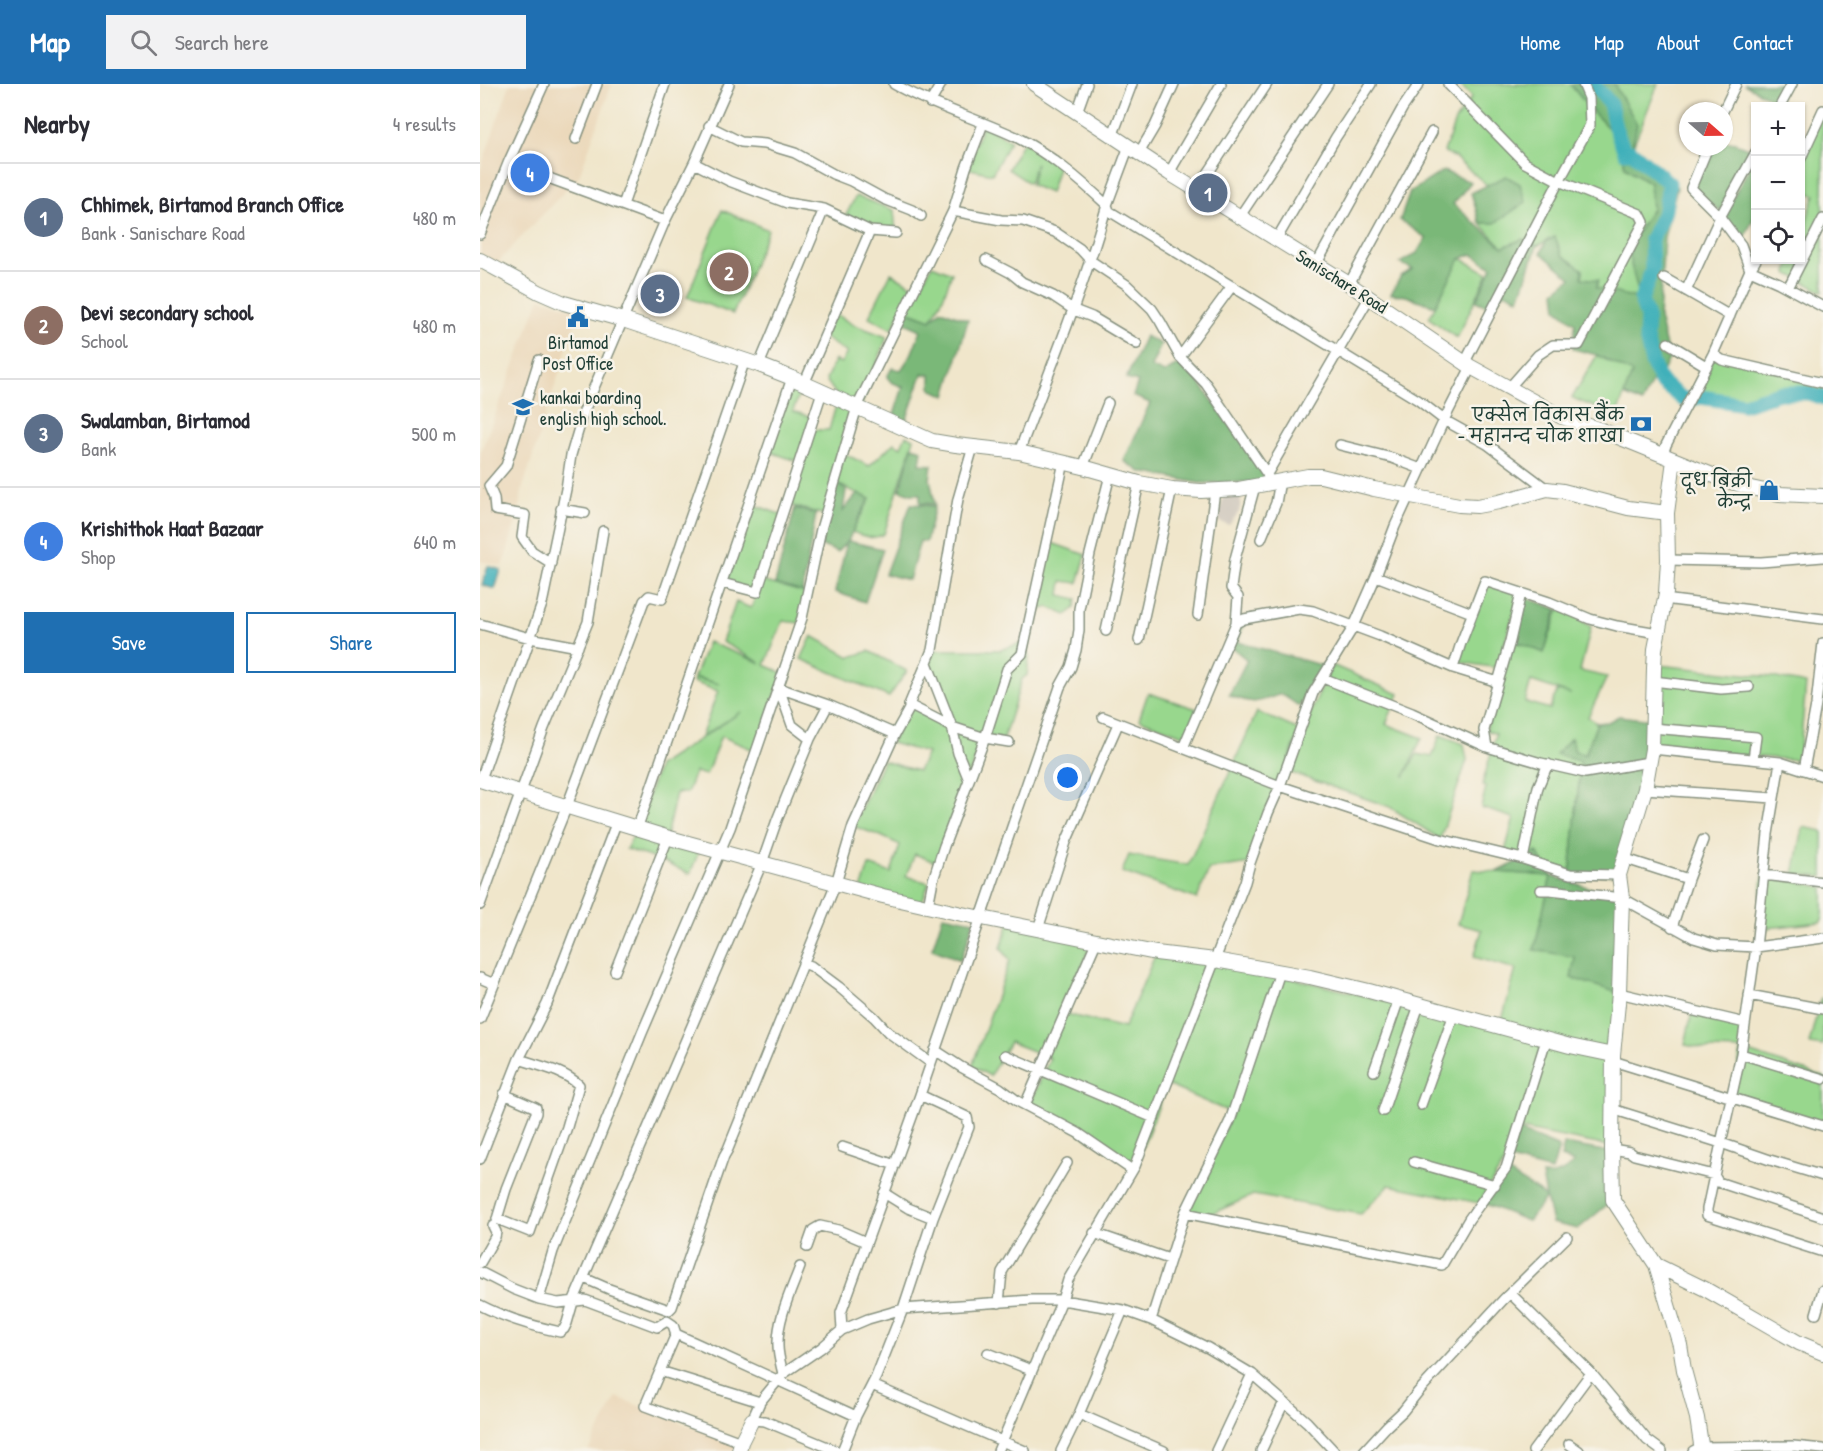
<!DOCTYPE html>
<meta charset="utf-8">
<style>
:root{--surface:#fff;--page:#f2f2f3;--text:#2b2b33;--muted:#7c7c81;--line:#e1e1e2;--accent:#1f6fb2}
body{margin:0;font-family:"Patrick Hand","Playpen Sans Deva",sans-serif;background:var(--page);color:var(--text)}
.controls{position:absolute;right:18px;top:18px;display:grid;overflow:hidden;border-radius:0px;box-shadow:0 2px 4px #0004}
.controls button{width:54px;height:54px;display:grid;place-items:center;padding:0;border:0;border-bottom:2px solid var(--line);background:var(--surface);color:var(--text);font:30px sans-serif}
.compass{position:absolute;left:1199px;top:18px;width:54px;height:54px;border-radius:50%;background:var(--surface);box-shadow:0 2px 4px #0004;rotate:110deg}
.you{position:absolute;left:588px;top:694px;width:21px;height:21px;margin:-15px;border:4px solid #fff;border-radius:50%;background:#1a73e8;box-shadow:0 0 0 9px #1a73e833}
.badge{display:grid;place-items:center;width:39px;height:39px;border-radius:50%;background:var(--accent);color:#fff;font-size:20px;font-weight:700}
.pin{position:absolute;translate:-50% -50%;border:3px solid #fff;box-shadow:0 2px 6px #0006}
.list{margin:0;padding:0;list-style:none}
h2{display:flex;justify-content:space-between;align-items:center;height:78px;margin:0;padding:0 24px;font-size:26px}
h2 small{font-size:20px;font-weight:400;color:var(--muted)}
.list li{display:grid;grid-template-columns:39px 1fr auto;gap:18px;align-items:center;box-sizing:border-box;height:108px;padding:0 24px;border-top:2px solid var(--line)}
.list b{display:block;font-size:22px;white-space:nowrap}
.list p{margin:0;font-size:20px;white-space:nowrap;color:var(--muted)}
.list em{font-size:20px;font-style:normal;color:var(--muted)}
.actions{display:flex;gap:12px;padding:18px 24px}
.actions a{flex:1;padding:14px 0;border:2px solid var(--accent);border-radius:0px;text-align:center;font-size:21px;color:var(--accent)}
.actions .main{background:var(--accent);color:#fff}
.icon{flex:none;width:33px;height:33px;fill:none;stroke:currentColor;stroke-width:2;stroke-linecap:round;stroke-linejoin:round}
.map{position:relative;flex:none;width:1343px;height:1367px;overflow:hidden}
header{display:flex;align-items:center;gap:36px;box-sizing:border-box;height:84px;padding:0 30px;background:var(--accent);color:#fff}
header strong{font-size:28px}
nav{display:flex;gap:33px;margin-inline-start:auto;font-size:21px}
.search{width:420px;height:54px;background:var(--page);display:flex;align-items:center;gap:15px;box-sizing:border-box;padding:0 21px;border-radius:0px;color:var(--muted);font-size:22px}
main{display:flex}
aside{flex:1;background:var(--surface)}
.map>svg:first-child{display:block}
.built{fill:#ebd8ba}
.industrial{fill:#cbc3b8}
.green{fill:#98d78d;stroke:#5c8a60;stroke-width:1.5;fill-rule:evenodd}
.forest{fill:#7ab878;stroke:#4c7a56;stroke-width:1.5}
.water{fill:#40b0ba;stroke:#307677;stroke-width:1.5}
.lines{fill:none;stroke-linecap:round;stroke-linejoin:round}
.river{stroke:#40b0ba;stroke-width:15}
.street-casing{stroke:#889280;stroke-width:12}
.secondary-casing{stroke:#889280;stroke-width:16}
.street{stroke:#fff;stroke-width:9}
.secondary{stroke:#fff;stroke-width:14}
.labels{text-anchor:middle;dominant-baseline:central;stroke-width:5;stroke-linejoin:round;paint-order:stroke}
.street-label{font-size:18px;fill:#1f3d34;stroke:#f7f3e8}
.poi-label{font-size:18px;fill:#1f3d34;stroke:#f7f3e8;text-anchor:end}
</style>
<header>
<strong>Map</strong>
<div class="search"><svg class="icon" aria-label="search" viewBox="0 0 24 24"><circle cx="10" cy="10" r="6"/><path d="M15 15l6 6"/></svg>Search here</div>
<nav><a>Home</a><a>Map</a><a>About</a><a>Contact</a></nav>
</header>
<main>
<aside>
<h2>Nearby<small>4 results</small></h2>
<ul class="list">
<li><span class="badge" style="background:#5c6f8a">1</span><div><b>Chhimek, Birtamod Branch Office</b><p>Bank · Sanischare Road</p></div><em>480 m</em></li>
<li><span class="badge" style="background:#8d6e63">2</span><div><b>Devi secondary school</b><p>School</p></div><em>480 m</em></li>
<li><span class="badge" style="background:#5c6f8a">3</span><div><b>Swalamban, Birtamod</b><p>Bank</p></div><em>500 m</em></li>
<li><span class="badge" style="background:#3f7fe0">4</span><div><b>Krishithok Haat Bazaar</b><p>Shop</p></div><em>640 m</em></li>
</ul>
<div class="actions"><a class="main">Save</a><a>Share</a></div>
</aside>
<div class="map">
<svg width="1343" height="1367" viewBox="0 0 1343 1367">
<rect width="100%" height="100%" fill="#f7f3e8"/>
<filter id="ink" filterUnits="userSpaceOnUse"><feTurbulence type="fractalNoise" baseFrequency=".0167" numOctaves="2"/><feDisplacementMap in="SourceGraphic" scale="12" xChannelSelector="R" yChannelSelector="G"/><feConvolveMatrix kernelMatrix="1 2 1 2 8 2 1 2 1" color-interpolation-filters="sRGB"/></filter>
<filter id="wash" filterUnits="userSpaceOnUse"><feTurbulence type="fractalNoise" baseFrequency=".008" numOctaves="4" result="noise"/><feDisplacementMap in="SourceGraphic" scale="24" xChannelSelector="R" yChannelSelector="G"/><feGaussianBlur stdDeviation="1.35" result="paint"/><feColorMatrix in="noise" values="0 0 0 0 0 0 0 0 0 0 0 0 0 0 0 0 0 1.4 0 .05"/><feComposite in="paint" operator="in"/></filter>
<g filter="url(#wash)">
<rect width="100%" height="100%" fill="#f0e6cb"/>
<path class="built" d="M30,0H132L99,92L16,180L0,170V86Z
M60,214L99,226L42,406L39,426L23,482L0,477V370Z
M137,1313L256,1361L255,1367H108Z"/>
<path class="industrial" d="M762,410L759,428L749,441L737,437L744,411Z"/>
<path class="green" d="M979,0H1090L1111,26L1140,56L1145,83L1170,99L1172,125L1151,158L1161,216L1116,204L1102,194L1103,186L1082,171L1075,153L1057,162L1043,155L1023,163L1000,139L1015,138L1029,95L1007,101L974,73L964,68L975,37L992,13Z
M1134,0H1178L1151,67L1136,2Z
M1343,26V208L1307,189L1311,176H1320L1321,151L1335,111L1321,108V76Z
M503,40L530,57L512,90L486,84Z
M543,57L579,80L570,109L551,101L556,79L549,99L528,85Z
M376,112L414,126L416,149L390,145L365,133Z
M242,126L288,146L253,230L207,213Z
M980,174L1008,189L977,254L949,234Z
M452,181L472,189L463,214L451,236L427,227Z
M411,189L433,202L412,245L389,233Z
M354,229L372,240L407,253L363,369L389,382L414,359L421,363L426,351L434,355L404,450C392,457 384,452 372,448L390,415L355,399L345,431L306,420L319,378L288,367L310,301L321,305L313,327L333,334V346H349L355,325L360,316L346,296L355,276L361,279L367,269L343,253Z
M1233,270L1343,299V314L1328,309L1246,317L1221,313Z
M1117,271L1153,289L1136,332L1092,314Z
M275,421L302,431L281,497L327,509L319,539L303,537L285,581L303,589L276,667L241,652L226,691L215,688L207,709H196L186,753L221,762L210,790L179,776L146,765L157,745L178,682L261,628L221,653L238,607L213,598L214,594L239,600L214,593L228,558L281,579L242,558L256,518L271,524L277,509L246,498Z
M569,458L606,471L598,499L582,497L580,511L597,515L595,524L586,531L568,523L556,528Z
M1008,499L1040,510L1017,584L979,578L983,560Z
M1079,525L1094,531L1111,543L1100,587L1127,593L1108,633L1117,639L1105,672L1094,667L1077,669L1101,677L1090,790L1024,771L1034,734L1001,724L1006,703L1002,702L1016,650L1006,646L1033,557L1064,568ZM1051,597L1090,610H1091L1077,607L1070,625L1045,618Z
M332,552L370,573L389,567L427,587L409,613L321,575Z
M544,558L549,574L547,591L542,595L523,656L504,651L457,779L435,770L426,792L449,799L441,821L381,806L389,781L411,789L420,761L401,752L373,742L403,677L438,687L447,669L411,659L430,622L469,640L450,580L452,566H520Z
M852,581L919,610L906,640L942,654L924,693L937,670L952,673L960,651L984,660L987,676L960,755L910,723L806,687L770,779L729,785L717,815L642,788L649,771L708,781L777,628L819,646L809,677Z
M1178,581L1292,593L1326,600L1319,676L1172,665Z
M668,609L717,625L706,652L659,635Z
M1323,743L1343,747V793L1314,790Z
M993,786L1072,792L1095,873L1139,909L1128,1062L1038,1044L1027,1074L999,1119L909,1101L881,1130L773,1111L725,1133L705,1129L752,1029L687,1001L655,1082L550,1020L570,974L530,958L510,992L492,982L530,876L521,864L529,839L612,857L586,925L590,931L644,944L676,869L802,892L1083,959L1022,936L1036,885L994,873L1002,846L978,840Z
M1283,791L1343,803V831L1341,838L1278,845Z
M1341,914L1343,915V962L1329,960Z
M1212,927L1265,939L1262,966L1343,993V1042L1252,1015L1261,966L1225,965L1205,961Z"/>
<path class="forest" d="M1090,0H1134L1157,40L1151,67L1197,103L1184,153L1179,234L1189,275L1178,298L1173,296L1162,319L1144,311L1152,289L1117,271L1093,265L1095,239L1077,225L1075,207L1091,194L1061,169L1066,157L1075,153L1082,171L1103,186L1102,194L1118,196L1116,204L1160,215L1149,173L1151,158L1172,125L1170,99L1145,83L1140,56L1111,26Z
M1264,0H1307L1296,22H1286L1290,14Z
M1244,57L1255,59L1273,66L1240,127L1211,104L1230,63H1244Z
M1275,73V131L1261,161L1244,130Z
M963,87L991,98L973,120L1023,163L1043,155L1057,162L1039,215L1025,208L1010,223L996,217L1012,183L992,170L980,175L955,222L926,212L911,210L921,192L933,185L920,179L937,169L946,154L920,136L930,108Z
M1026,92L1040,100L1046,118L1015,139H1000L991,109Z
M461,226L488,236L466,312L451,305V291L442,290L425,340L413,334L423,303L411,298L407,293L412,284L421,286L431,271L441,246L423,238L427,227L451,236Z
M665,252L681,260L671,283L684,289L699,280L716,294L785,389V395L778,398L719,399L661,388L644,377L670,319L653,312L658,298L646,295Z
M432,363L442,366L440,380L452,381L450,395L455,420L440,419V410H431L420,406Z
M354,398L366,406L363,427L378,409L390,415L379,433L368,457L403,465L385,518L355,508L367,458L357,468L338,460Z
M431,420L455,422L446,458L440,457L429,496L405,490Z
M315,424L336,430L322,508L295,500Z
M1042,512L1077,525L1064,569L1033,556Z
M756,539H764L758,558L844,582L833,609L819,622L801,610C777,619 774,621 749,611L767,576L748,560Z
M1139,632L1172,636L1171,657L1139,791L1090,790L1101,678L1076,670L1091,654L1095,667L1105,671L1117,639L1128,638Z
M1057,768L1072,792L1142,814L1139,909L1091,894L1095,873L1054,866L1071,792L1017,788Z
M463,831L494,837L481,876L452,865Z
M1038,1046L1079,1063L1072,1087L1030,1076Z
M1084,1060L1129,1068L1133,1116L1098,1145L1072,1139L1066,1114L1048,1137L1005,1120L1026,1087L1066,1113L1062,1091C1076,1093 1084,1088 1094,1079L1081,1073Z"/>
<path class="water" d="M8,482L21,486L15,505L2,501Z"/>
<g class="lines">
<path class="river" d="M1112,0L1123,11L1130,20L1135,43L1145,68L1151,67L1189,99L1185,126L1171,155L1172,186L1161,216L1167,233L1166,253L1172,279L1181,298L1204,316L1221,313L1264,320L1299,309H1328L1343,314"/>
</g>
</g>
<g filter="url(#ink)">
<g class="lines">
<defs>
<path id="street" d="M414,0C452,22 496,34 536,53C570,70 599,95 627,121L649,62
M968,0L1045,79L1079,97L1160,130L1164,138L1099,261H1073L1058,271L1029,304
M450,19L461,0
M1300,22L1312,0
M1243,27L1256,0
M597,28L607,0
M229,42L261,58L285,60L315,69L353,90L371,97L404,115L432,126L441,132
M632,53L652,0
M96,55L117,0
M1228,63L1211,104L1240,133L1261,161L1270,186
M659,69L675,42L694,0
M1320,76L1343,26
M29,77L74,96L185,137
M214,79L249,97L307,119L344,125L390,147L416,149
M689,89L741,0
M717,106L787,0
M143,121L185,0
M627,121L629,127L938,316L964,336L1007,360L1067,405
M473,127L521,136L543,137L575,148L600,165L611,177L647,201L672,225L680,237L700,273L726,300L787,390L790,399
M760,132L848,0
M0,150L29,77L64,0
M796,156L856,53L891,0
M506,176L531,189L542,198L573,212L594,226L612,233L657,260
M837,179L922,25L939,0
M1270,186L1276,176
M1184,194L1250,232
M869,200L952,48
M1308,204L1343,135
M1206,207L1240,133L1276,68
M1188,259L1226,282
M1233,270L1242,276L1343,299
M700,273L752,202
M59,276L26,382L9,402L14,414L15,426L45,431L42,453L52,467L71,479
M985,278L1079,97L1110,41L1109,14L1103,0
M279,281L344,125
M324,300L390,147
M860,361L912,374L941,385
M539,368C570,286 603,206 627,121
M1183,371L1186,361L1233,270L1270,186L1299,199L1343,223
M603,383L628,319
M787,390L889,214
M81,425L105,429
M781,455L796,419L800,397
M1188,476L1281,478L1343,473
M896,492L992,529
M242,499L277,508L342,308
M1184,515L1343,535
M718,531L735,407
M756,539L758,513L751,504L755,475L775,402
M0,540L50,554L98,563
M626,547L659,399
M659,556L692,405
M973,584L981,559L1005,497L1069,518L1110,535L1137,542L1178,549
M843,594L932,629L1007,663L1061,679L1105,689L1169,678
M1173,597L1241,605L1269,603
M348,621L330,655L312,641L299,604L348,621L415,650
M429,621L472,643L447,579
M623,633L800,702L960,755L1043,775L1090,790L1139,791
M472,643L505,654L529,658
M472,643L478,669L489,696
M1172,644L1276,653L1273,675
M1007,663L1004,646L1030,557L1041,509
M703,664L756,539L764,535L819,525L833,527L900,552L973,584L1018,598
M1172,665L1300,678L1343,692
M1324,686L1336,621L1343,559
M0,698L62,520L86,405L91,371L104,327L185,137L214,79L249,0
M1165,705L1293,714
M157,745L312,294
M1143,774L1208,795
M1043,775L1058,703L1068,680
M1283,791L1343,798
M1061,806H1070L1142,814L1214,854L1237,861L1276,863L1343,854
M0,821L64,644L108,538L123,447
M448,822L453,796L464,762L505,654L527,585L542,570L584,378
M1192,843L1208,795L1223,756
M558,845L586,758L638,640
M323,879L331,882L359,903L394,933L408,948L451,979
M135,887L188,754
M0,894L14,900
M1139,909L1265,939
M1269,911L1343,925
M0,935L87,722L164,517L169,512L182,515L265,276
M455,966L481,983L520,1004L539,1018L598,1049L652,1086
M1261,970L1276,863L1288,750L1300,678
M525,971L674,1034
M1133,977L1343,1042
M894,987L919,915
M1343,995L1261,970L1241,1059L1290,1076L1343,1092
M24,1010L56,1024V1029L26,1105L17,1135L50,1148L87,1043L99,1001C83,986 59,982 39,975
M440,1011L487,1033L489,1043L453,1134
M545,1021L617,856
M941,1021L974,930
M1132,1025L1241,1059L1227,1125V1131L1343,1168
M903,1027L939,921
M362,1063L415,1081
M1132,1065L1150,1068L1154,1071L1234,1091L1238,1098L1343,1133
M0,1075L39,975L67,920L137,737
M934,1078L1015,1101
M705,1129L962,1181L989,1135L1026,1084L1066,956
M614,1149L689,1175
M327,1163L333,1146L340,1142L358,1146L386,1158
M0,1179L15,1153L16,1148L13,1142
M0,1188L33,1205L59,1215L78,1219L105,1216L177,1243L187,1237L193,1241L196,1250L376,1332
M104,1194L129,1205L189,1226L192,1223L244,1072L248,1065L356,799L373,742L415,650L429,625V621L452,566L478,415L493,363
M1030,1209L1111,1289L1167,1356L1182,1367
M59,1215L73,1167L162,949L250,744L322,534L341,445L377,323L473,127L486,84L503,40
M519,1219L522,1188L587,1079
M0,1221C25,1234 52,1242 80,1248L84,1245L87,1239L93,1218L282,779L297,736L330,655
M1336,1230L1343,1206
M671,1236L705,1129L750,1037L800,888
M362,1246L361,1229L440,1011L580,603L591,583L596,566L599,546V525L610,470L630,391
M196,1250L165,1322L261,1358
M508,1269L551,1286
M180,1287L280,1318
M303,1290C301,1281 298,1271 298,1262C297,1235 311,1207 320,1183
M392,1301L545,1367
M599,1330L684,1367
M1089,1360L1099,1367
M357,1367L285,1337L272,1336L280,1318L303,1290L341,1264L362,1246L388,1235L423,1225L552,1216H582L643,1226L671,1236L728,1264L772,1290L827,1338L854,1367
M362,1367L376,1332L396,1293L423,1225L453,1134L428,1124L404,1109
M518,1367L582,1216L588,1196L655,1082L765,798L770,779L788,729L800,702L833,609L874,542L896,492L915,442L964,336L991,283
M581,1367L599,1330L643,1226
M736,1367L772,1290
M781,1367L804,1318
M884,1367L907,1342L923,1327L938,1308L1023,1216L1087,1153
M1053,1367L1111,1289
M1213,1367L1221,1363L1313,1362L1343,1365"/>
<path id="secondary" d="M554,0L689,89L869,200L991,283L1082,333L1121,346L1242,395L1271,404L1299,410L1343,412
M0,176L59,208L84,219L143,236L279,281L312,294L452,357L476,361L539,368L603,383L659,399L692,405L721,407L759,405L828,392H841L894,405L979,421L997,422L1019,418L1067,405L1083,407L1148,424L1187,429
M1194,376L1187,429L1188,476L1186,509L1175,565L1174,584L1172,665L1165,705L1139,791L1142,814L1139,909L1133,971L1132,1065L1133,1116L1176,1181L1200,1261L1204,1286L1217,1334L1222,1367
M0,696L186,753L403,812L482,830L676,869L735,876L830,893L889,907L1090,962L1133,971
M1176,1181L1225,1205L1319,1259L1343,1269
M259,1367L261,1358L272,1336"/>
</defs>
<use href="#street" class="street-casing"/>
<use href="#secondary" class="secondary-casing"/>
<use href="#street" class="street"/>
<use href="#secondary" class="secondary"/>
</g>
</g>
<defs>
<symbol id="civic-bare" viewBox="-9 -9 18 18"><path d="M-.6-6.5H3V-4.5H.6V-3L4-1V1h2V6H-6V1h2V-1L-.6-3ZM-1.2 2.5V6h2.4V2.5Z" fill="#1f6fb2" stroke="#f7f3e8" stroke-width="2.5" paint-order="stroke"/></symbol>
<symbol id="school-bare" viewBox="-9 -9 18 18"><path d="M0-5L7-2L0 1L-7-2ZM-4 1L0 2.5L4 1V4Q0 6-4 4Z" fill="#1f6fb2" stroke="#f7f3e8" stroke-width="2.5" paint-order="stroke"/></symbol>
<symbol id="bank-bare" viewBox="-9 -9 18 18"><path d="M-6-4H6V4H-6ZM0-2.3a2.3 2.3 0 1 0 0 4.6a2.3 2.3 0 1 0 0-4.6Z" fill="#1f6fb2" stroke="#f7f3e8" stroke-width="2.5" paint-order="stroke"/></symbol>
<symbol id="shop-bare" viewBox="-9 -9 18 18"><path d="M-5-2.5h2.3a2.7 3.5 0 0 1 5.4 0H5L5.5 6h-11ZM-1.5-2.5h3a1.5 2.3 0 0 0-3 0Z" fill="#1f6fb2" stroke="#f7f3e8" stroke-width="2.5" paint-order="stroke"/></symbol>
</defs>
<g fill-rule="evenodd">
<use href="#civic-bare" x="83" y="218" width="30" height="30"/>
<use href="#school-bare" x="28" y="308" width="30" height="30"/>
<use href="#bank-bare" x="1146" y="325" width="30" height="30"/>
<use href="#shop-bare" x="1274" y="391" width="30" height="30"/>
</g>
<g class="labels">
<g class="street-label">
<text transform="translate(862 197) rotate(32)">Sanischare Road</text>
</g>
<g class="poi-label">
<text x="98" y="258" text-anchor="middle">Birtamod<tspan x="98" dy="21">Post Office</tspan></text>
<text x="60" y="313" text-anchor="start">kankai boarding<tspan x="60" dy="21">english high school.</tspan></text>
<text x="1144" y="330">एक्सेल विकास बैंक<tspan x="1144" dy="21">- महानन्द चोक शाखा</tspan></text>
<text x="1272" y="396">दूध बिक्री<tspan x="1272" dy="21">केन्द्र</tspan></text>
</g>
</g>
</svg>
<div class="controls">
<button>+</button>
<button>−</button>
<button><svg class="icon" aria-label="locate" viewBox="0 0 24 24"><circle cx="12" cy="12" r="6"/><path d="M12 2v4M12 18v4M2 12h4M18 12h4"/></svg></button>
</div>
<svg class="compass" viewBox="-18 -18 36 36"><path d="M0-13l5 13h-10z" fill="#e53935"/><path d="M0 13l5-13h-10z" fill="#7c7c81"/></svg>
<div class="you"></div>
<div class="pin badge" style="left:728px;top:109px;background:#5c6f8a">1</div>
<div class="pin badge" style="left:249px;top:188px;background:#8d6e63">2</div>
<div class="pin badge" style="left:180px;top:210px;background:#5c6f8a">3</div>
<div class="pin badge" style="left:50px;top:89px;background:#3f7fe0">4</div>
</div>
</main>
